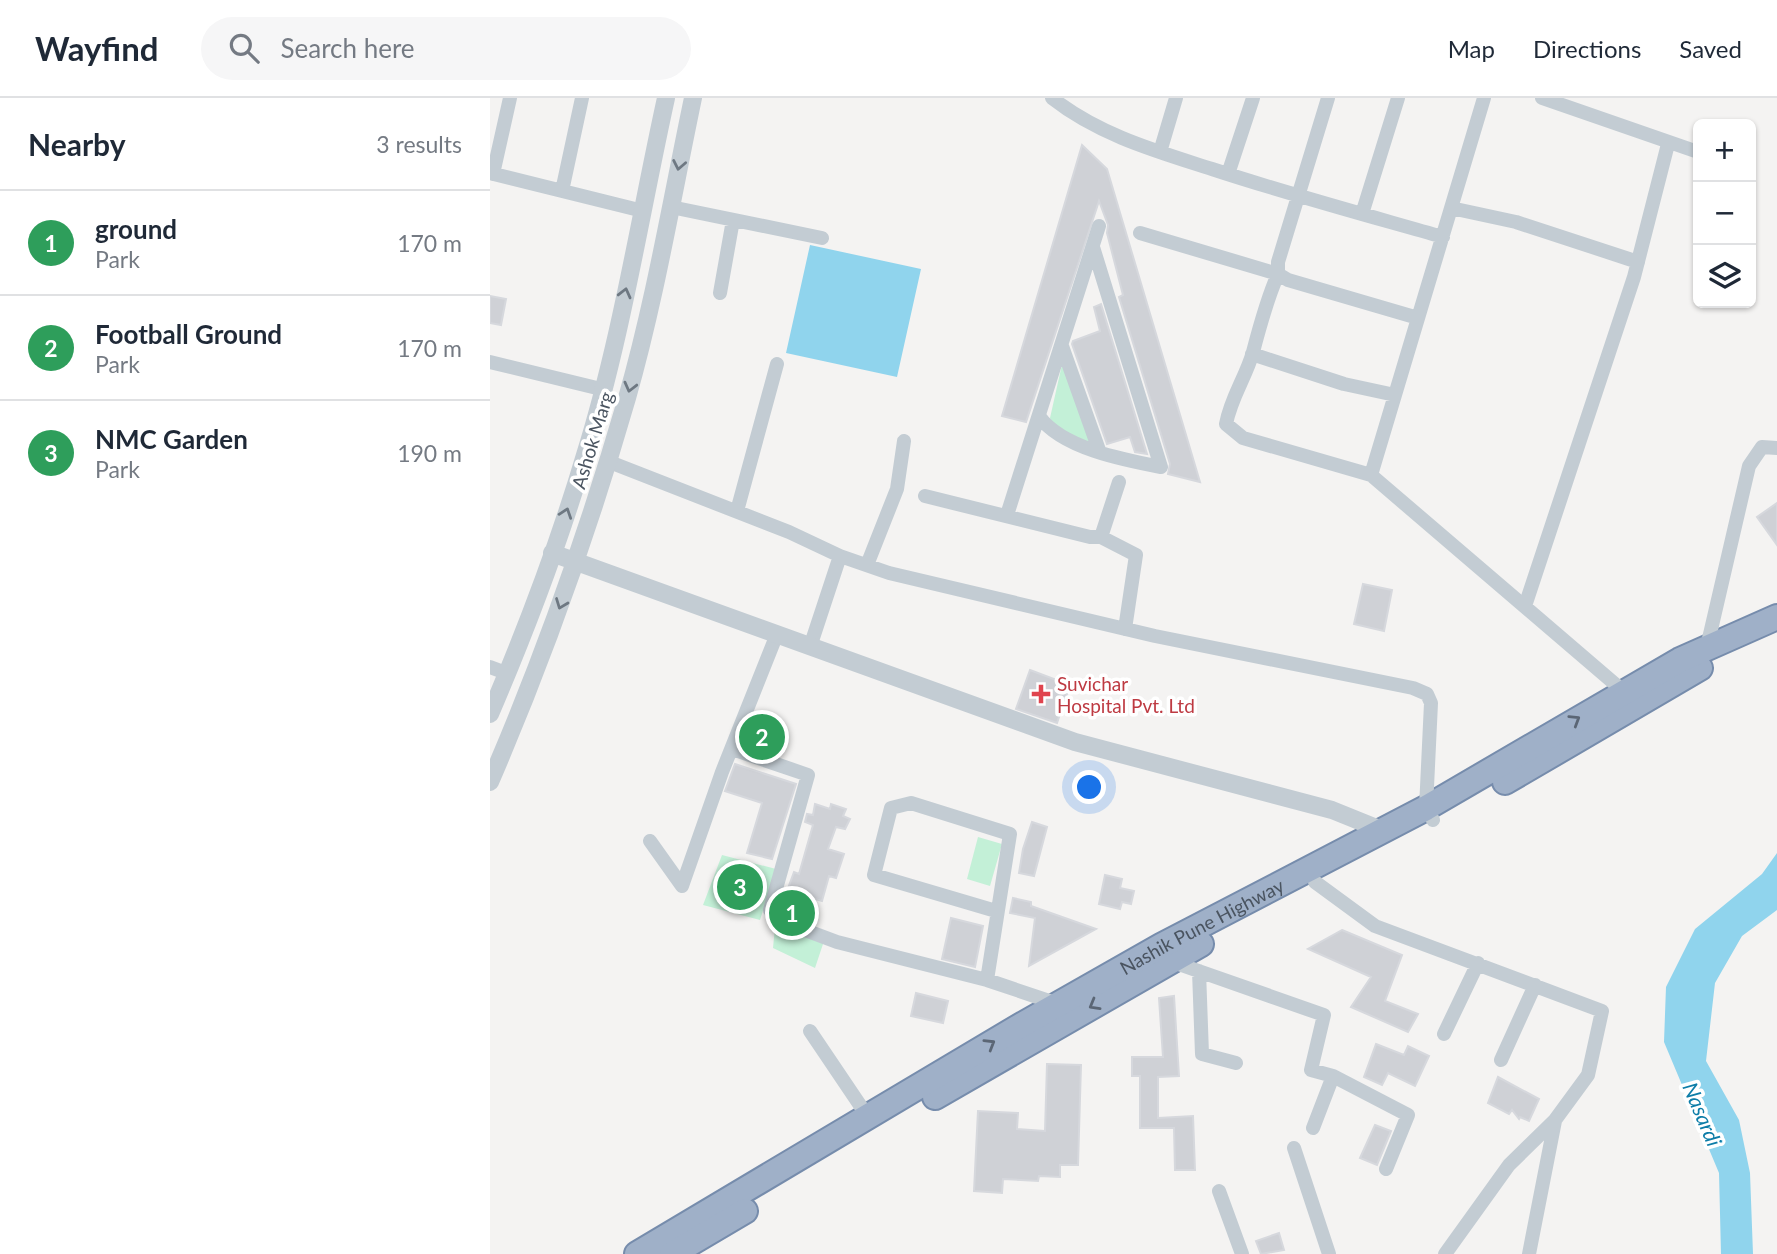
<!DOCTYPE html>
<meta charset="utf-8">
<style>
:root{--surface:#fff;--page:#f6f6f7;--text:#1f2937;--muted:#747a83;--line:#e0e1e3;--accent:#0b8043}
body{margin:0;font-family:Lato,sans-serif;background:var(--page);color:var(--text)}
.controls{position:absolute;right:21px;top:21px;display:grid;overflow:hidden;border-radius:10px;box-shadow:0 2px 5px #0004}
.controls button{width:63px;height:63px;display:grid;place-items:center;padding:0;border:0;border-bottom:2px solid var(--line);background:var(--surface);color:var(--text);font:35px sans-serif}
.you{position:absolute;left:600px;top:690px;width:24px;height:24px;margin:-18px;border:5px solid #fff;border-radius:50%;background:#1a73e8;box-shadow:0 0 0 10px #1a73e833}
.badge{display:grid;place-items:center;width:46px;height:46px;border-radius:50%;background:var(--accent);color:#fff;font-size:23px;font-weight:700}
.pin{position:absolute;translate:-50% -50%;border:4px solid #fff;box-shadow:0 2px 7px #0006}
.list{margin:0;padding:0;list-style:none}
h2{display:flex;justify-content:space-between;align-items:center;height:91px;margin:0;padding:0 28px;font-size:30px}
h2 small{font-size:23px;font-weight:400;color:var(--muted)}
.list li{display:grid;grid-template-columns:46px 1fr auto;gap:21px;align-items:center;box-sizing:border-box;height:105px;padding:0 28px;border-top:2px solid var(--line)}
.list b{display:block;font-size:26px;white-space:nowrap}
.list p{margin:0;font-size:23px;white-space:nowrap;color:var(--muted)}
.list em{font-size:23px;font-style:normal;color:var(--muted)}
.icon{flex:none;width:38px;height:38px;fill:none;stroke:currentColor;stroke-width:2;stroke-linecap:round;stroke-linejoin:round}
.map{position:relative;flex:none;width:1287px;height:1156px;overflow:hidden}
header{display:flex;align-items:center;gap:42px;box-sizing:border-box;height:98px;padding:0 35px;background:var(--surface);border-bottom:2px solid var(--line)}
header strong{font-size:33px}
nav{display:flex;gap:38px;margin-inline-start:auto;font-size:24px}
.search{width:490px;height:63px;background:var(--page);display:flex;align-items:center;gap:18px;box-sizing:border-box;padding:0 24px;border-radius:38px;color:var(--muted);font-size:26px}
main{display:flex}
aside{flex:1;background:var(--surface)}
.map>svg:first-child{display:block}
.green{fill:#c3f0d7}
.water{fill:#90d4ed}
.building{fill:#cfd1d6;stroke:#d6d8dd;stroke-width:2}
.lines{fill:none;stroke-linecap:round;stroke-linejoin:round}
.trunk-casing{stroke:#768cac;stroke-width:28}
.minor{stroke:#c3ccd3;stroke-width:14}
.tertiary{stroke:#c3ccd3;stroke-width:18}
.trunk{stroke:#9fb0c8;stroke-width:24}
.oneway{stroke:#6e7882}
.oneway2{stroke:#5b6675}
.health-dot{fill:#e0444e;stroke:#fff;stroke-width:2.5}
.labels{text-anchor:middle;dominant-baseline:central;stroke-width:7;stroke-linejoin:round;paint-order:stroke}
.street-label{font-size:19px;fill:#4a5460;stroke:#fff}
.health-label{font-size:19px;fill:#be3a42;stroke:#fff;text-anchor:start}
.water-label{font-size:21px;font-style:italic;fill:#0d7da8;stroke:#fff}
</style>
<header>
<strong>Wayfind</strong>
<div class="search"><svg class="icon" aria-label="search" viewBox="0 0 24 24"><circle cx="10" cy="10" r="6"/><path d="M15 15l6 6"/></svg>Search here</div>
<nav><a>Map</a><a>Directions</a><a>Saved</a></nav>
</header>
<main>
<aside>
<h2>Nearby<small>3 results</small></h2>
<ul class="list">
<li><span class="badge" style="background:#2e9e5b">1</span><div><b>ground</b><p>Park</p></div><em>170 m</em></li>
<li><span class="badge" style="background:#2e9e5b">2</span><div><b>Football Ground</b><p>Park</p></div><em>170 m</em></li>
<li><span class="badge" style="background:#2e9e5b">3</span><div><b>NMC Garden</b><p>Park</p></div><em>190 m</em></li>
</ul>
</aside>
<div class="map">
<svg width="1287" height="1156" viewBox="0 0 1287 1156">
<rect width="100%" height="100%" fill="#f4f3f2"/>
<path class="green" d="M573,262L601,348L564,332L560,320Z
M263,617L296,629L280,659L249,650Z
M488,739L512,746L500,788L477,781Z
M232,757L286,771L270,822L213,807Z
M289,797L316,804L311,826L294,821L287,810Z
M285,829L334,843L325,870L283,850Z"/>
<path class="water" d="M320,147L431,171L407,279L296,255Z
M1287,755V812L1252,838L1225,885L1216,963L1249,1022L1260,1075L1263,1156H1231L1229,1075L1174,944L1176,889L1205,831L1272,776Z"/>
<path class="building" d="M592,47L617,71L710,384L678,376L680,366L629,199L633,197L617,135L618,127L609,103L536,324L512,318Z
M0,198L16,201L11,227L0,225Z
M611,206L657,356L645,354L640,339L617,346L582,246L583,243L610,233L604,209Z
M1287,405V447L1267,419Z
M873,486L902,492L894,533L864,526Z
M540,572L580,587L567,625L526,611Z
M245,666L306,686L282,761L257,755L272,705L235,693Z
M325,706L340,711L341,706L356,711L353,718L360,721L355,731L346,729L338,751L354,756L346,780L339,778L332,803L297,793L304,774L309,776L323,727L315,724L317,716L323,717Z
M542,724L557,729L544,778L529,775L533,751Z
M615,777L632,781L630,790L644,793L641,806L632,804L630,811L609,806Z
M523,800L541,804V808L606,831L539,868L545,820L520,815Z
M461,820L493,828L485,869L452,861Z
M852,832L912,857L895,903L928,916L918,934L861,909L881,879L818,851Z
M426,895L458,903L453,925L421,918Z
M684,898L689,978L668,979V1020L703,1018L705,1072H685L684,1030H650V978H642V959H673L669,900Z
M886,946L914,957L918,948L939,958L925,988L898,975L892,987L874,979Z
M557,966L591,967L588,1067H570V1079L549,1078L548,1083L513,1081L512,1095L484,1093L488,1013L528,1015L527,1031L555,1033Z
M1008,979L1049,1001L1039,1023L1030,1019L1029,1021L1022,1012L1019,1016L998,1005Z
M885,1027L901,1033L887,1067L870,1060Z
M789,1135L794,1152L771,1156L766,1143Z"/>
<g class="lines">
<defs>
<g id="trunk">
<path d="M1015,684L1210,570"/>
<path d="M445,999L711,846"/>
<path id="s1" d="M147,1156L530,928L671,848L936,710L1190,562L1287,519"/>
<path d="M182,1156L255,1113"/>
</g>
</defs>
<use href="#trunk" class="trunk-casing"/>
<path class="minor" d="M562,0C609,37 666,53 722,71C798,96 876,117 953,139
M838,0L788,164V176L798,182L928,220
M994,0L881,377L1139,598
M1052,0L1208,54
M670,54L686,0
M0,75L153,113
M3,76L20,0
M738,76L763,0
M72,93L92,0
M181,109L332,140
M961,110L1026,124L1148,164
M872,116L908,0
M650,135L788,176C777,201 770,227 763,254C756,279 741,299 736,326L753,340L881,377
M230,195L243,122
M572,248L609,352
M762,256L854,286L905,297
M0,264L111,291
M549,318C571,350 634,362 671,369L603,149
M117,363L299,434L350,458
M435,398L600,439H611L646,457L635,531
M247,413L287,266
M517,417L609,128
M611,439L629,384
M377,467L407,391L414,343
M1035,508L1144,179L1178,46
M320,549L350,458L399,475L665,538L923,590L937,596L941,605L936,710L943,722
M1217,549L1259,368L1272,349L1287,350
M0,569L16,575
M242,651L318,677L280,812L291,823L347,844L497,882L568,906
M160,743L192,788L232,674L287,536
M825,784L885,828L1112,913L1098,977L1065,1022L1019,1067L955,1156
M680,863L834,917L821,972L843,978L918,1017L896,1071
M709,873L712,956L746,965
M497,882L520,736L421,705L401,710L384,777L506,813
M320,933L378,1019
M954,936L988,865
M1011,962L1045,887
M823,1030L843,978
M804,1050L839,1156
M729,1093L752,1156
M1039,1156L1065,1023"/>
<path class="tertiary" d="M62,455L585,644L842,712L894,733
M0,616C36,532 69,445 95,357C131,242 150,118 176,0
M0,684C54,559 99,431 137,300C165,202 182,100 203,0"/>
<use href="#trunk" class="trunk"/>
</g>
<defs><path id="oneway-chevron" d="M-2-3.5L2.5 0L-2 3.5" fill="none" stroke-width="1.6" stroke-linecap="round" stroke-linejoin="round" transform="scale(1.75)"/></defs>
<g class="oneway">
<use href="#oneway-chevron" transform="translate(189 67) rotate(101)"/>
<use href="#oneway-chevron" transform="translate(135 195) rotate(-76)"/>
<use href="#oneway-chevron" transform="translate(140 289) rotate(104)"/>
<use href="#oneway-chevron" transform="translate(76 415) rotate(-71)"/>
<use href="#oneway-chevron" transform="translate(71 506) rotate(111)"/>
</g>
<g class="oneway2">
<use href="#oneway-chevron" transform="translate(1085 622) rotate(-32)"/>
<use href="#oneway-chevron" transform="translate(604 907) rotate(150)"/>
<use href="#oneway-chevron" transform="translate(500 946) rotate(-31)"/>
</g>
<path class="health-dot" d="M547.5 585.5h7v7h7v7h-7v7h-7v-7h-7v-7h7z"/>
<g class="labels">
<g class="street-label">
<text transform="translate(102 342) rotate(-73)">Ashok Marg</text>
<text stroke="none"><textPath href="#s1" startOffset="653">Nashik Pune Highway</textPath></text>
</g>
<g class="health-label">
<text x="567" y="585">Suvichar<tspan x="567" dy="22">Hospital Pvt. Ltd</tspan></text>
</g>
<g class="water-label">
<text transform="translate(1213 1016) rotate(67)">Nasardi</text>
</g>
</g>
</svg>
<div class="controls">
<button>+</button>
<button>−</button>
<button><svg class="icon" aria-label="layers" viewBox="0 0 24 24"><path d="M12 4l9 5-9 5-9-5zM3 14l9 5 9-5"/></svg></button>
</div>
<div class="you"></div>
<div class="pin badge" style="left:302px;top:815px;background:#2e9e5b">1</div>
<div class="pin badge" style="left:272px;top:639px;background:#2e9e5b">2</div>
<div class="pin badge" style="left:250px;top:789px;background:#2e9e5b">3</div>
</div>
</main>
